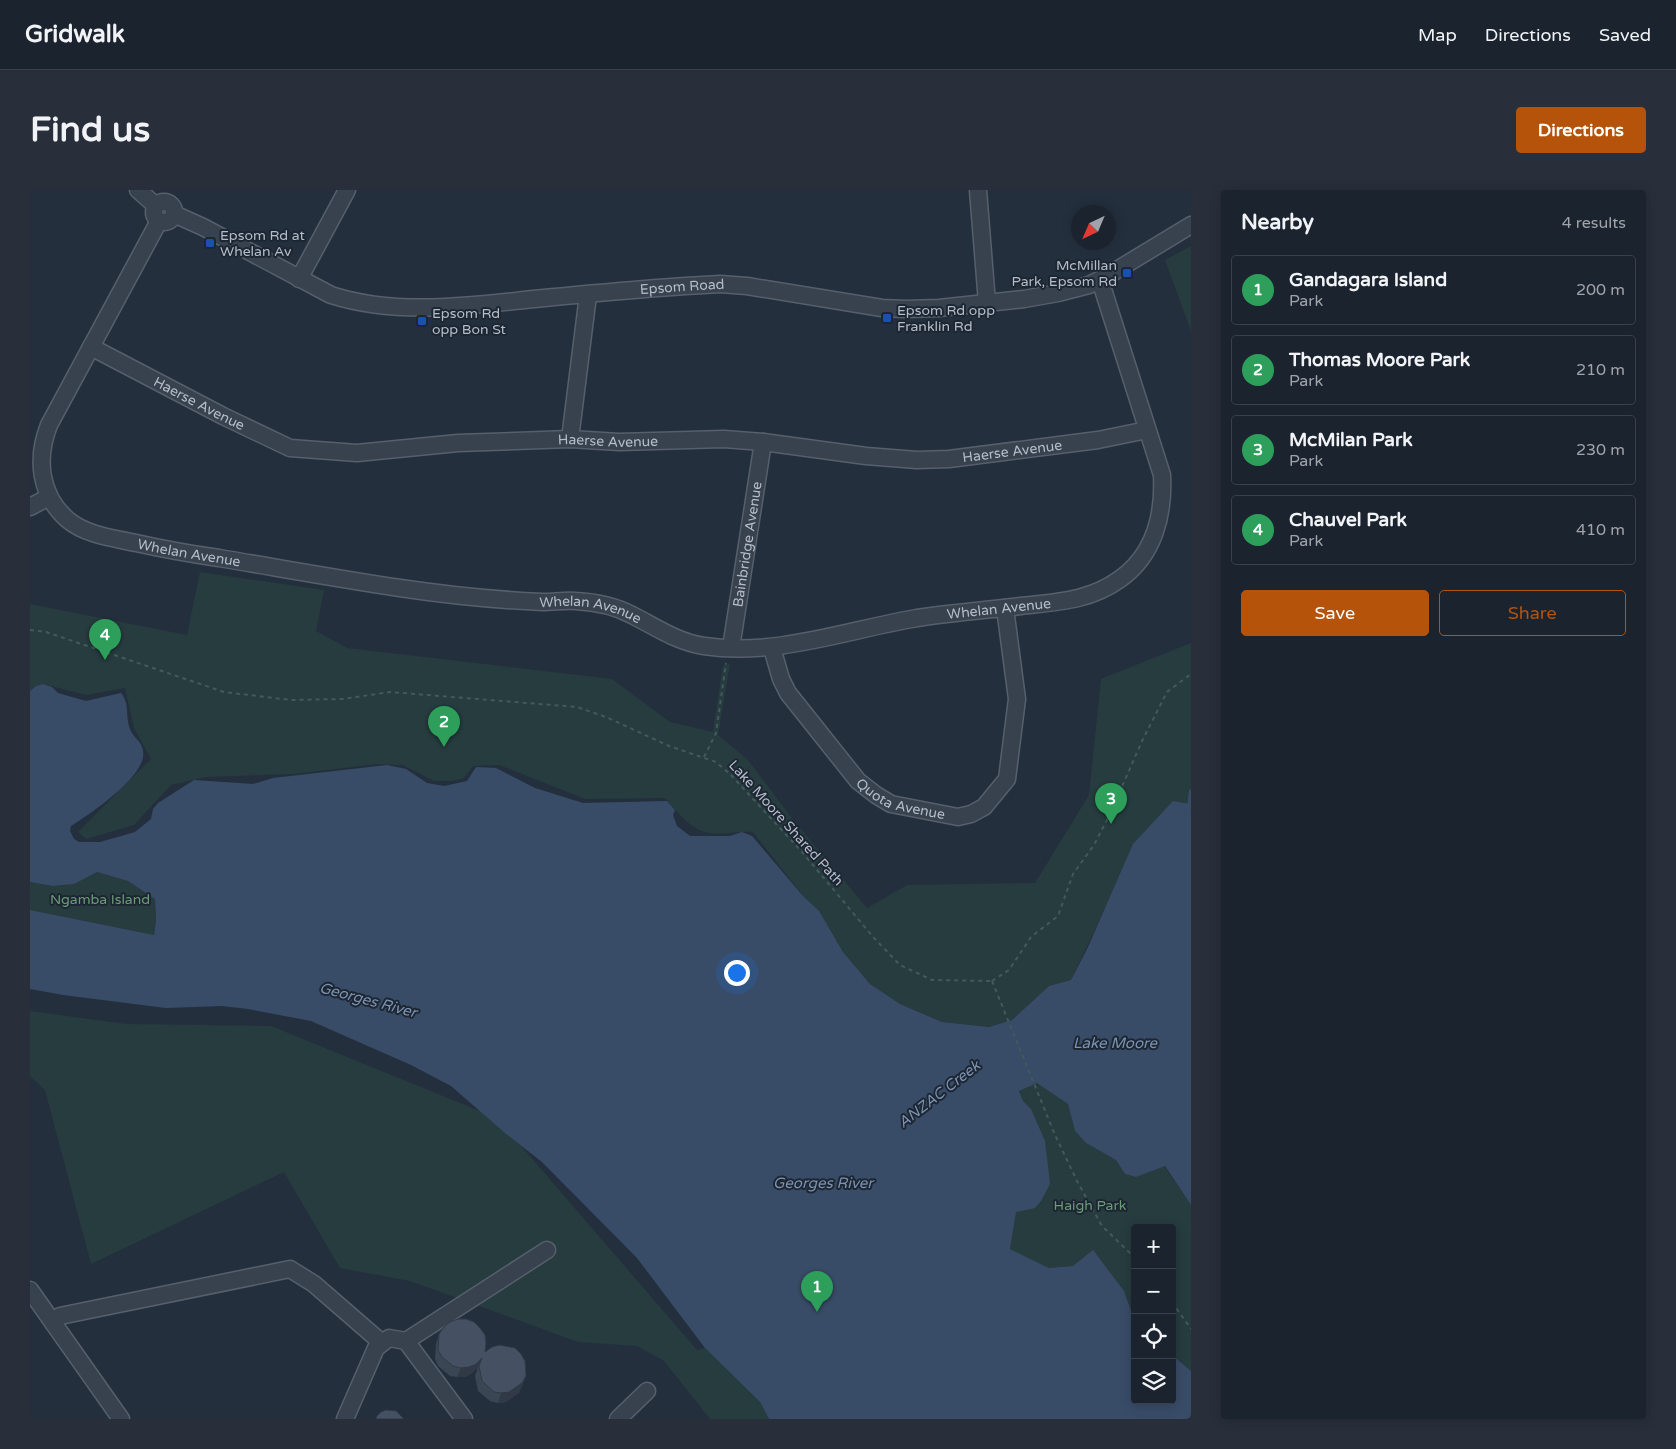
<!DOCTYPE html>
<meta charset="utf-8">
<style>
:root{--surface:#1b232e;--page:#282f3a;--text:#f1f3f6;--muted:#a0a4aa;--line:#39404a;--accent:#b45309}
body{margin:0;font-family:"Varela Round",sans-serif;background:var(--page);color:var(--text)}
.controls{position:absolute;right:15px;bottom:15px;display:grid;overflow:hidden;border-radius:5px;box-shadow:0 2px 12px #0003}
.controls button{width:45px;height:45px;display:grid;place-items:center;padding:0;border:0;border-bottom:1px solid var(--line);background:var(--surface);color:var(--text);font:25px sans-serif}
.compass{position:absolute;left:1041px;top:15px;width:45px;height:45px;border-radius:50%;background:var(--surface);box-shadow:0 2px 12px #0003;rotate:224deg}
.you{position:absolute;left:706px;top:782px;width:18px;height:18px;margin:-12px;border:4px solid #fff;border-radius:50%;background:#1a73e8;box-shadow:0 0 0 8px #1a73e833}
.badge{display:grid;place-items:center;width:32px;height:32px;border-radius:50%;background:var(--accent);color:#fff;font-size:16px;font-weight:700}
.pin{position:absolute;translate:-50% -41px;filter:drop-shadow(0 1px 2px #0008)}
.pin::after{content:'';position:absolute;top:26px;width:18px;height:15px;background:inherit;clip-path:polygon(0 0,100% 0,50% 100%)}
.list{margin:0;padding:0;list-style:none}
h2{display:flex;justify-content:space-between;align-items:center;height:65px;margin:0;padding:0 20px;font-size:21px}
h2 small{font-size:16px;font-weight:400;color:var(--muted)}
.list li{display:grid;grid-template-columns:32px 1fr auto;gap:15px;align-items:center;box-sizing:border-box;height:70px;margin:0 10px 10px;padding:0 10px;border:1px solid var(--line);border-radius:5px}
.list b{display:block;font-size:19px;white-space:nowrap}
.list p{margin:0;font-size:16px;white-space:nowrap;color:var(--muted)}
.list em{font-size:16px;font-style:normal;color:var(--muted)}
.actions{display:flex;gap:10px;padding:15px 20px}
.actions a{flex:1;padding:11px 0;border:1px solid var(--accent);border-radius:5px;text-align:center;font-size:18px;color:var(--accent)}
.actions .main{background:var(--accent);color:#fff}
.icon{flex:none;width:28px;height:28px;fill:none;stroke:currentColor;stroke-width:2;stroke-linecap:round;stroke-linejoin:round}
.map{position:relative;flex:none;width:1161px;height:1229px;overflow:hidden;border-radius:5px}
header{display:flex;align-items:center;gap:30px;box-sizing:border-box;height:70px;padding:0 25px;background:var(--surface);border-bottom:1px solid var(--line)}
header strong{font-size:24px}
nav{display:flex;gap:28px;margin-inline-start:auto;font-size:18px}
.intro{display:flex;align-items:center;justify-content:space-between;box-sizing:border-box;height:120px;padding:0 30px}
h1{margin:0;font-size:35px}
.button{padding:12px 22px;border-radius:5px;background:var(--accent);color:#fff;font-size:18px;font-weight:700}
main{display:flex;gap:30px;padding:0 30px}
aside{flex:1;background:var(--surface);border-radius:5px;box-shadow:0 2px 12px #0003}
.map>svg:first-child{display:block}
.green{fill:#263c3f}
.water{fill:#394c67}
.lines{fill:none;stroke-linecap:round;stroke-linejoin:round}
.stream{stroke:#394c67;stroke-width:4}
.minor-casing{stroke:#565f6c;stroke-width:19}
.path{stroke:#44595c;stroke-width:2;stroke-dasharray:4 4;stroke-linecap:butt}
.minor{stroke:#38414e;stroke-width:16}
.wall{fill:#3b4654}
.shaded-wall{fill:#303945}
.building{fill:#455162;stroke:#303945}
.transit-dot{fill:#1a4fb4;stroke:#1d2633;stroke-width:2}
.labels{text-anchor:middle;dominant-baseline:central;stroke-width:4;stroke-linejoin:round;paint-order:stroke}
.poi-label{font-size:14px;fill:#b4bcc9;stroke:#1d2633;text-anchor:start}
.street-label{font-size:14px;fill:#b4bcc9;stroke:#1d2633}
.park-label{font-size:14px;fill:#6b9a76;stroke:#1d2633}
.water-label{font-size:15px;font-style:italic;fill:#7c92b1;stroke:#1d2633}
</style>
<header>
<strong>Gridwalk</strong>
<nav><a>Map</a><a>Directions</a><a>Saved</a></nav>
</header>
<div class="intro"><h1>Find us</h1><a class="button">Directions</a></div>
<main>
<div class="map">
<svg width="1161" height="1229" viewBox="0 0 1161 1229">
<rect width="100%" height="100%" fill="#242f3e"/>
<path class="green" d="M1161,56V141L1135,70Z
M170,382L294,400L286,441L317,458L582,489L640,532L683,542L693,475L700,474L688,545L718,570L764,631L837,718L877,695L1005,693L1059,605L1071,489L1161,453V614L1143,611L1074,721L1041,790L1019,796L982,830L959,837L912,832L870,814L840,794L813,762L800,740L723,642C709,641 694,645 680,643C661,641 647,621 635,608L555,609L469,575L443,576L434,588L422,591H404L373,575L348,574L263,584L176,587L141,595L104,635L56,649L48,642L121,569L104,538L95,498L56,505L13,494L6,496L0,501V414L157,445Z
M67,682L98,691L125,709L126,730L124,745L0,720V692C32,698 38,697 67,682Z
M0,821L96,834L241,836L467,928L667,1160L675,1158L730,1212L739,1229H680L634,1171L607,1156L548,1152L380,1091L310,1078L254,982L61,1074L15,900L0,886Z
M1007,892L1038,914L1045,941L1056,953L1086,970L1095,984L1106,987L1134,976L1161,1015V1181L1142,1165V1038H1105V1131L1094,1101L1043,1076L1019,1078L980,1059L1001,919L993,911L989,900Z"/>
<path class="water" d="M13,494L22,497L28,503L56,511L91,503C100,514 95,526 100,539C103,548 112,551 113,561C118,585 59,625 41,636L40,641L44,649L49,652H70L105,642L121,629L123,619L128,613L164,590L223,594L243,588L357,575L376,579L397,593L414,596L437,591L446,577L466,578L505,598L553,613L637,611L645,620L643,625L647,636L660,646H700L712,642L722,646L773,706L789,721L813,762L840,794L870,814L912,832L959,837L982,830L1019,796L1041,790L1058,757L1103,654L1143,611L1161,614V1015L1135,976L1106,987L1095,984L1086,970L1056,953L1045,941L1038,914L1007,893L989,901L993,911L1001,919L1015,951L1020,994L1011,1011L1005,1018L986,1022L980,1059L1019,1078L1043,1076L1063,1060L1094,1101L1105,1131V1210H1142V1165L1161,1181V1229H739L730,1212L675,1158L607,1068L512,972L475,943L421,896L381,875L281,831L218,819L192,816L136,818L33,805L0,799V720L124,745L126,730L125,709L98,691L67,682L44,694L23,696L0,692V501L6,496Z"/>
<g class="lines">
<path class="stream" d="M1159,618L1161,601"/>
<defs>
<g id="minor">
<path d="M108,0L125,15"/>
<path d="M948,0L957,113"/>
<circle cx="134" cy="22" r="10"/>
<path id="s1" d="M144,24L173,37L301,105C367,126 436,116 504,109C566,103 628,97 690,94L717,96L852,118L876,119L909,118L994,109L1028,103L1059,95L1077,86L1161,35"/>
<path id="s2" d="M129,31L19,235C6,268 9,305 38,330C56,345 83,348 106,353C133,359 161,364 189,368C249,378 310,389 370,398C417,405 466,410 513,412C524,412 535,410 546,411C565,412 585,416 602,425C626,437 647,452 674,456C745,467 817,440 887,428C921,423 956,420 991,416C1026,412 1060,411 1090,389C1124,365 1134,325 1132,285L1070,90"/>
<path d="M269,89L317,0"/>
<path id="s3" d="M61,157L193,226L260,258L327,263L428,253L540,249L589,252L694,249L733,252L836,266L887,270L919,269L1068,250L1117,240"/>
<path d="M540,249L558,105"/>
<path d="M0,317L19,307"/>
<path id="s4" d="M701,458L733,252"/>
<path id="s5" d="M742,458L751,489L758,503L828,591L846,605L861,614L928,627L941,624L954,617L977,589L987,509L975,418"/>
<path d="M0,1100L91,1229"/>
<path d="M24,1134L30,1126L260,1079L284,1094L352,1153"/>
<path d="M376,1151L517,1060"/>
<path d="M315,1229L346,1158L359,1148L376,1151L434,1229"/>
<path d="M588,1229L617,1201"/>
</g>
</defs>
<use href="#minor" class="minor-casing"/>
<path class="path" d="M0,440L16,442L194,502L261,510L313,509L360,502L547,517L576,527L639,556L686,572L700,584L772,662L844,748L870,775L902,790L962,791
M674,567L686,543L696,473
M962,791L979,780L1001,747L1028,726L1043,684L1064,655L1079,626L1112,551L1137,502L1161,484
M962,791L1025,945L1047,991L1072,1036L1105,1068
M1142,1112L1161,1139"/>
<use href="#minor" class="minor"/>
</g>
<path class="wall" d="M409,1144L455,1162L496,1186L489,1203L476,1212L468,1213L460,1211L448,1201L445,1186L448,1178L442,1183L435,1187H427L420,1186L408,1176L405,1169L406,1154Z"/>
<path class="shaded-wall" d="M452,1168L448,1178L442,1183L435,1187H427L431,1178Z
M496,1186L489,1203L476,1212L468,1213L471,1203Z"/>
<path class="building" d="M428,1129H436L444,1132L450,1138L455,1145L456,1153L455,1162L462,1157L470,1155L485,1158L491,1164L495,1171L496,1186L492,1193L479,1202L471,1203L464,1202L452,1191L449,1176L452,1168L446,1174L439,1177L431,1178L423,1176L412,1167L408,1160L409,1144L414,1137L420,1132Z
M356,1220L366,1221L374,1229H346L347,1226L351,1222Z"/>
<g class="transit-dot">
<rect x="175" y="48" width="10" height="10" rx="2.5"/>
<rect x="1092" y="78" width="10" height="10" rx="2.5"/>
<rect x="852" y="123" width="10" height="10" rx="2.5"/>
<rect x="387" y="126" width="10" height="10" rx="2.5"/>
</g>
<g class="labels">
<g class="poi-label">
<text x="190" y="45">Epsom Rd at<tspan x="190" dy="16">Whelan Av</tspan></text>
<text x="1087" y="75" text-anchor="end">McMillan<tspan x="1087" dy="16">Park, Epsom Rd</tspan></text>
<text x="867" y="120">Epsom Rd opp<tspan x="867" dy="16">Franklin Rd</tspan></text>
<text x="402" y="123">Epsom Rd<tspan x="402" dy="16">opp Bon St</tspan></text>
</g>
<g class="street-label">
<text stroke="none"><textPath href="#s1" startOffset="530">Epsom Road</textPath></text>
<text stroke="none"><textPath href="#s3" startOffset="122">Haerse Avenue</textPath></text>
<text stroke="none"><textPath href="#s3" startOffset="542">Haerse Avenue</textPath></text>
<text stroke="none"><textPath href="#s3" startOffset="948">Haerse Avenue</textPath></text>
<text stroke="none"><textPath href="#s4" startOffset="105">Bainbridge Avenue</textPath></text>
<text stroke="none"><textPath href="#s2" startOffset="462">Whelan Avenue</textPath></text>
<text stroke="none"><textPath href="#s2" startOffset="1288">Whelan Avenue</textPath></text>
<text stroke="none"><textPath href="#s2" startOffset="868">Whelan Avenue</textPath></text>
<text stroke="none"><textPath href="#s5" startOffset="208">Quota Avenue</textPath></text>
<text transform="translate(756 633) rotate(48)">Lake Moore Shared Path</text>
</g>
<g class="park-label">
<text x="70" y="709">Ngamba Island</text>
<text x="1060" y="1015">Haigh Park</text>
</g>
<g class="water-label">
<text transform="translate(338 810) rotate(15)">Georges River</text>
<text x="1085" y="853">Lake Moore</text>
<text transform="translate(909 904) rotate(-38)">ANZAC Creek</text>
<text x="793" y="993">Georges River</text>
</g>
</g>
</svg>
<div class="controls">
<button>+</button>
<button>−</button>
<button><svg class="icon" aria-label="locate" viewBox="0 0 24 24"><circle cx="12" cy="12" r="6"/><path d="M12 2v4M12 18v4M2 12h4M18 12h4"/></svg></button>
<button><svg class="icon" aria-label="layers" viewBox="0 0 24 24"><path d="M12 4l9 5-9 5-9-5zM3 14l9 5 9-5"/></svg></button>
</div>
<svg class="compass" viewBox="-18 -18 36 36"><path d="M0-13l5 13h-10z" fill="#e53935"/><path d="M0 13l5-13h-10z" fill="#a0a4aa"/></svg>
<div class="you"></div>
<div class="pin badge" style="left:787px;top:1122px;background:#2e9e5b">1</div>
<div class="pin badge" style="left:414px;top:557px;background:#2e9e5b">2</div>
<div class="pin badge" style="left:1081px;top:634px;background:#2e9e5b">3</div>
<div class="pin badge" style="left:75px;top:470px;background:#2e9e5b">4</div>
</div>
<aside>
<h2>Nearby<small>4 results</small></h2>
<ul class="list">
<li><span class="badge" style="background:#2e9e5b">1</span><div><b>Gandagara Island</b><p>Park</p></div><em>200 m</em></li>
<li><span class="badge" style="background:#2e9e5b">2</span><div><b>Thomas Moore Park</b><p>Park</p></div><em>210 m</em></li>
<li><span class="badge" style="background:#2e9e5b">3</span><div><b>McMilan Park</b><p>Park</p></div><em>230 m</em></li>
<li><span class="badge" style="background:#2e9e5b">4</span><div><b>Chauvel Park</b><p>Park</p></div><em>410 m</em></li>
</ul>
<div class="actions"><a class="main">Save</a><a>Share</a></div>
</aside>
</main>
